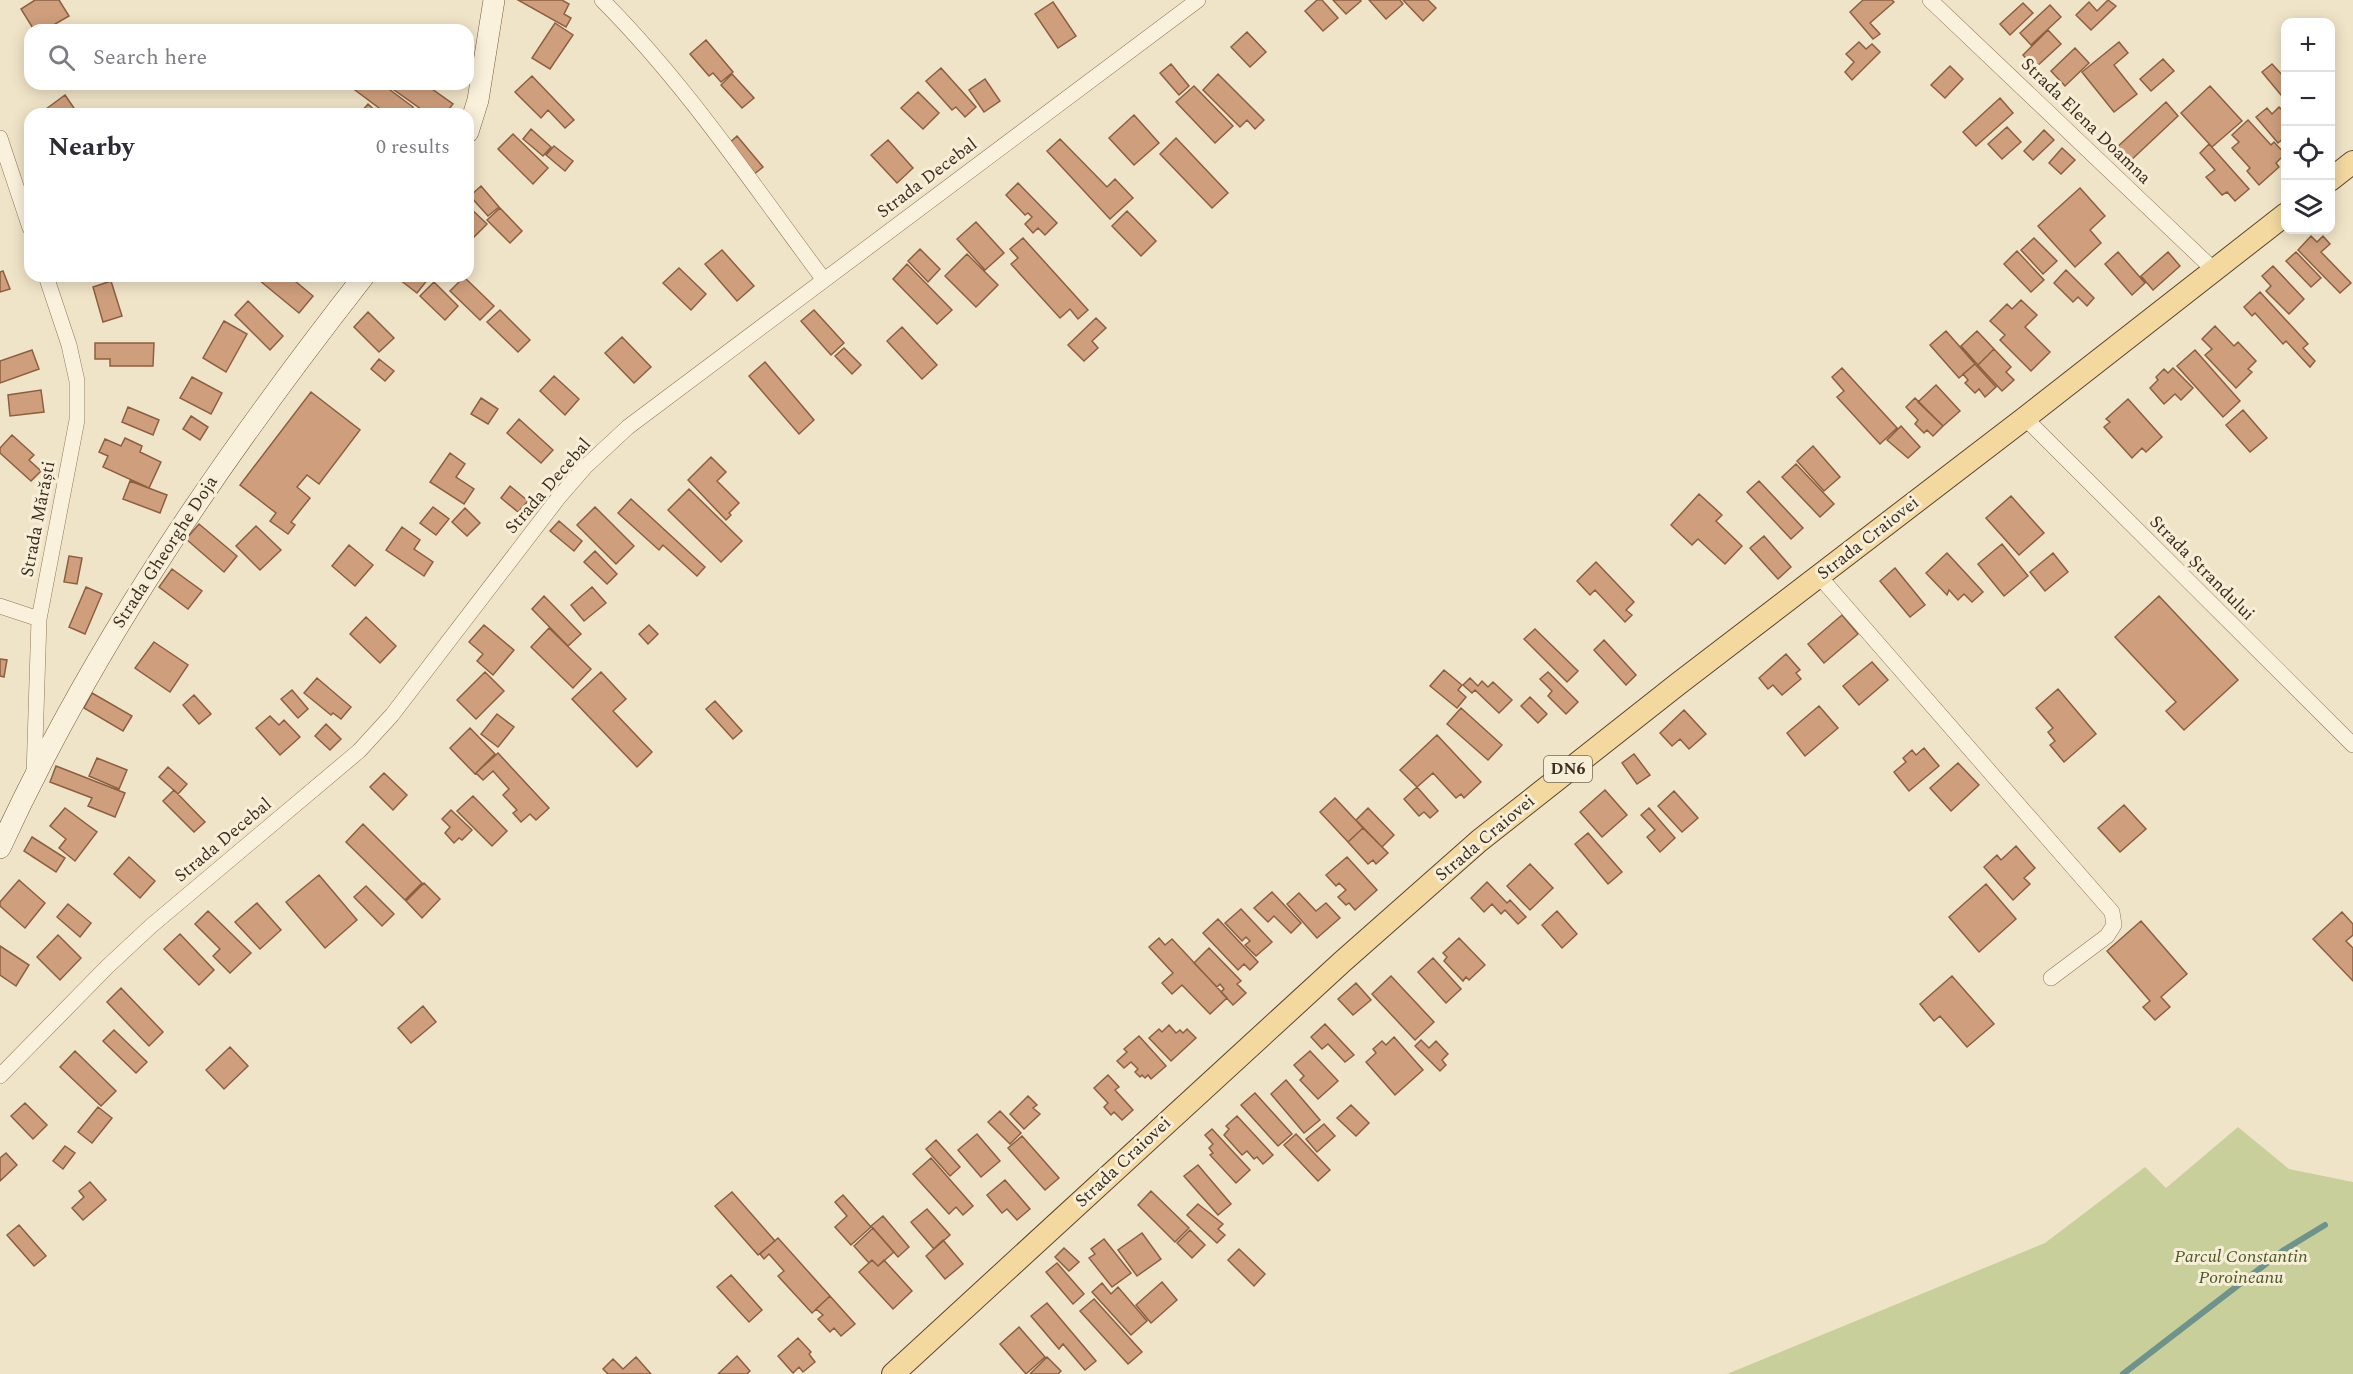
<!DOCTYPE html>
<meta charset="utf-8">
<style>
:root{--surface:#fff;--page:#f2f2f3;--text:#2b2b33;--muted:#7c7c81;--line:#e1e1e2}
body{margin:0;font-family:Spectral,serif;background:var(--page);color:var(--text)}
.controls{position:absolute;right:18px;top:18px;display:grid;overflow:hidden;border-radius:12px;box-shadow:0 3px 15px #0003}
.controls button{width:54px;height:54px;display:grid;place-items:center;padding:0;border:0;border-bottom:2px solid var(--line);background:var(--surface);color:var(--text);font:30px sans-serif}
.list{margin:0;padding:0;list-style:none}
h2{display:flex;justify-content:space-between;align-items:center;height:78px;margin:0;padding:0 24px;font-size:26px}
h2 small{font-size:20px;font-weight:400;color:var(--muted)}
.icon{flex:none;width:33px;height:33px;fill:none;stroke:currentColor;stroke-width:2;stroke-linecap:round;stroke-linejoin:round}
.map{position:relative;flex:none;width:2353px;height:1374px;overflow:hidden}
.search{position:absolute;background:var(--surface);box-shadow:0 3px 15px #0003;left:24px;top:24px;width:450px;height:66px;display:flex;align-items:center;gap:15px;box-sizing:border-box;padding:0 21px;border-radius:18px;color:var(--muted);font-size:22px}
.panel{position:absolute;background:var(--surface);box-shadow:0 3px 15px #0003;left:24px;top:108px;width:450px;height:174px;border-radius:18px}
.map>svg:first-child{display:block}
.green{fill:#c9cf9b}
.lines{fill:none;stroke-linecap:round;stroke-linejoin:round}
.stream{stroke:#6f938a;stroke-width:6}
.building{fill:#cf9f7d;stroke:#8d5f41;stroke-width:1.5}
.street-casing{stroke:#8d765c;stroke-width:16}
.secondary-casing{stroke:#6f573f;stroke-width:22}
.primary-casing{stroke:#5b4430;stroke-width:24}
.street{stroke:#faf1dc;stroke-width:15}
.secondary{stroke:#faf1dc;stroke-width:21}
.primary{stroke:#f3d9a0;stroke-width:22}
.labels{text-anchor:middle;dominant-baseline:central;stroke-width:6;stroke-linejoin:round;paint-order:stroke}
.shield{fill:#f7eed8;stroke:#756857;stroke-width:1.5}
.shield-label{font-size:16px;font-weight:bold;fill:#3d2e20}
.street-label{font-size:18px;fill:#3d2e20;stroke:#f7eed8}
.park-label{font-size:18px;font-style:italic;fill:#4d5a26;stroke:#f7eed8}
</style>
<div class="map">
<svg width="2353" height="1374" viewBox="0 0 2353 1374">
<rect width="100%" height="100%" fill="#f0e4c8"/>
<path class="green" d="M2238,1127L2289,1169L2353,1182V1374H1727L2045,1243L2145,1167L2166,1188Z"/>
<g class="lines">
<path class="stream" d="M2123,1374L2284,1250L2325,1225"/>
</g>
<path class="building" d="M35,0H59L69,16L45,30H34L21,9Z
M518,0H562L569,4L564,14L571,18L566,27Z
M1317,0H1322L1338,18L1323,31L1305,11Z
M1333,0H1360L1361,1L1346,14Z
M1369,0H1400L1403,4L1386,19Z
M1403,0H1428L1436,8L1423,21Z
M1863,0H1892L1894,2L1870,23L1880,34L1873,39L1850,12Z
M2108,0L2116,6L2091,30L2076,15L2089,2L2097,11Z
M1053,2L1076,36L1058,48L1035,14Z
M2023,3L2033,13L2010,35L2000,24Z
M2050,5L2061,17L2031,45L2020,33Z
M555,23L573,35L550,69L532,58Z
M2048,30L2061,44L2035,68L2023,55Z
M1247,32L1266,52L1250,67L1231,47Z
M706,40L733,72L721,82L713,73L709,76L690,54Z
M1859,42L1866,49L1872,44L1880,52L1852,80L1845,72L1854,62L1846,54Z
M2119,42L2128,53L2114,65L2137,94L2114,112L2082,72Z
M2075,48L2089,63L2065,86L2051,71Z
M2163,59L2174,71L2151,91L2140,79Z
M1171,64L1189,86L1179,95L1160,73Z
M2272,64L2286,79V91L2281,95L2262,72Z
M1950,66L1963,79L1945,98L1931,85Z
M941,68L976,107L965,117L956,107L952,110L926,81Z
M732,74L754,98L742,108L721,85Z
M1218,74L1264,120L1255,129L1247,120L1240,127L1203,90Z
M532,76L574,120L565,128L548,110L541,118L515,92Z
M985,79L1000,101L984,112L969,90Z
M352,84H382L413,107L407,114H387L351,87Z
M392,84H425L453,104L445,114H428L390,87Z
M1194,86L1233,126L1215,143L1176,102Z
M2210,86L2242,121L2212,147L2181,113Z
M918,92L939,113L923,129L901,108Z
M65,95L78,114H44L42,112Z
M2000,98L2013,113L1976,146L1963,132Z
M2166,102L2178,116L2128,163L2115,149Z
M368,104L379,114H359Z
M2279,107L2286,114V127L2282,129L2286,136L2278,143L2256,117L2267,108L2272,114Z
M1134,115L1159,143L1134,165L1109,138Z
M2248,120L2271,145L2274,142L2285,154L2276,163L2279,167L2259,185L2247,171L2250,168L2232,148L2239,142L2232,135Z
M2007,127L2021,142L2002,159L1988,144Z
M531,129L551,147L543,156L523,139Z
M2044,130L2054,140L2033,160L2024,151Z
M513,134L548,168L533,184L498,149Z
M737,136L763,167L753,175L727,145Z
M1176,138L1228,193L1212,208L1160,154Z
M1060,139L1107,187L1115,179L1133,198L1110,219L1047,151Z
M888,140L913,168L897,183L871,155Z
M2209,144L2249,189L2235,201L2227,192L2222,195L2206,177L2215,170L2200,153Z
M554,146L573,161L565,171L546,155Z
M2062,148L2075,160L2061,174L2049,163Z
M1018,183L1057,223L1045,235L1038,228L1033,233L1025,224L1032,217L1028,213L1025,215L1006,195Z
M481,186L499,207L488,216L470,196Z
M2080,188L2105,216L2090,230L2101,243L2075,267L2038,226Z
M468,206L487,224L468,243Z
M500,208L522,231L510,243L487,220Z
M1127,211L1156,241L1141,256L1112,226Z
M976,222L1004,253L985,270L957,239Z
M2311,236L2317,242L2323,236L2330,244L2321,252L2351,283L2340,293L2298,250Z
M1023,238L1088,310L1078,319L1070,309L1060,318L1011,264L1018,258L1010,249Z
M2034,238L2057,261L2043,274L2021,250Z
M920,249L940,269L928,282L908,261Z
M722,250L754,286L737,301L705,264Z
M2017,251L2044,280L2031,292L2004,264Z
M2118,252L2145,283L2132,295L2105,264Z
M2168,252L2180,266L2153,290L2141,276Z
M2296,252L2321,278L2311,287L2286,261Z
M967,254L998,285L976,307L945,276Z
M907,264L952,310L937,324L893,279Z
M2273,266L2304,299L2289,314L2266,291L2271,286L2262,276Z
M679,268L706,294L691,310L663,283Z
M2066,270L2094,298L2087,306L2078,297L2073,302L2054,283Z
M3,271L10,289L0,292V272Z
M263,276H289L313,296L299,313L259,280Z
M395,276H425L428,279L417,293Z
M464,277L494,306L480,320L450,291Z
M111,281L122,316L103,322L93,287Z
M434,282L458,306L445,320L420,296Z
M2260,292L2308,344L2303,348L2315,361L2310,367L2286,341L2283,344L2255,313L2252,316L2244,307Z
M2021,300L2037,315L2025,327L2050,352L2031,371L2000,340L2005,335L1990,321L2007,304L2012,309Z
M248,301L283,336L270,350L235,315Z
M500,310L530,340L518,352L487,322Z
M814,310L844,343L831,355L801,321Z
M368,312L394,338L379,352L354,327Z
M1096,318L1106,328L1092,341L1098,348L1084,361L1068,345Z
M224,321L247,334L226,372L203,358Z
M2215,326L2234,346L2238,342L2256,361L2248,369L2252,372L2236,388L2205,355L2212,349L2202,339Z
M902,327L937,365L922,379L887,341Z
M1946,331L1975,364L1959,378L1930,345Z
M1977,331L1994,349L1978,365L1961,346Z
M622,337L651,367L634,383L605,353Z
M95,343H154L153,366H110V359H95Z
M844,348L861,365L852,374L835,356Z
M1994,349L2011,367L2006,372L2014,380L2002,391L1978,365Z
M32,350L39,369L0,383V361Z
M2195,350L2240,401L2223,417L2177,366Z
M379,359L394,371L385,381L371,369Z
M765,362L814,420L799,434L749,376Z
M1975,364L1996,387L1985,397L1979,389L1975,393L1965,383L1968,380L1963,374Z
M1842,368L1897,428L1880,444L1837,397L1844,391L1832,377Z
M2173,368L2193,388L2181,400L2175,394L2164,404L2150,388L2158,380L2156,377L2164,369L2168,373Z
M554,376L579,399L565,415L540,391Z
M192,377L222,393L211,414L180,398Z
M1936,385L1960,411L1943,426L1918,402Z
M41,390L44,412L10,416L8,395Z
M311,392L360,430L319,484L307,475L297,487L310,498L291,522L295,525L288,534L270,521L276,513L240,485Z
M481,398L498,409L488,424L471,414Z
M1915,398L1943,426L1933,436L1927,430L1924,433L1915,424L1918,420L1906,407Z
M2128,399L2162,437L2146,452L2142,448L2132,458L2104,427L2110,422L2106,419Z
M128,407L159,420L153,435L122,422Z
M2243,410L2267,438L2250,452L2226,425Z
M191,416L208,427L200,440L183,429Z
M519,419L553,450L541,463L507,433Z
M1901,426L1920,447L1908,458L1887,440Z
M12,435L34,455L29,460L41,471L31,481L0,453V448Z
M125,438L142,446L140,452L161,462L149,488L103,467L108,456L99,452L105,439L121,446Z
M1813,446L1840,477L1824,491L1797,461Z
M450,453L465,464L456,477L474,489L464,504L430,482Z
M711,457L726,472L717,481L739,503L729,513L731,515L726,520L688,480Z
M1796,464L1834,504L1820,517L1782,477Z
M130,481L167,495L160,513L123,499Z
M1759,481L1803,528L1791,539L1747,492Z
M510,486L528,501L518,512L501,498Z
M689,489L742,541L721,562L668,510Z
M1699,494L1722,515L1716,521L1742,546L1725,564L1698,539L1692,545L1671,525Z
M2011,496L2044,533L2019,555L1986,518Z
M631,499L705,567L697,576L663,545L659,550L618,513Z
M433,507L449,519L436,535L420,523Z
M595,507L634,546L616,564L577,525Z
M465,508L480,523L467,536L452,522Z
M559,521L582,541L574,551L550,531Z
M199,524L237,556L224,572L186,539Z
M256,526L281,550L260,570L236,546Z
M402,527L420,540L414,549L433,562L424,576L386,550Z
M1764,536L1791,567L1778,579L1750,548Z
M2002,544L2028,576L2004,596L1978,564Z
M349,545L373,565L355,586L332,566Z
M595,551L617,574L607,584L584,562Z
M1947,553L1983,592L1972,602L1964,594L1958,600L1949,590L1947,595L1926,573Z
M2053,553L2068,572L2045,591L2030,572Z
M69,556L82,558L77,584L64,582Z
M1596,562L1634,602L1626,610L1632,615L1625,622L1595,590L1590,595L1577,581Z
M1895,568L1925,605L1910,617L1880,581Z
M172,569L202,591L188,609L159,587Z
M86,587L102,594L85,634L69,627Z
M592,587L606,603L584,621L571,605Z
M544,596L581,634L568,646L532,609Z
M2159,596L2238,680L2184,730L2166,711L2176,702L2115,637Z
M1842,615L1858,634L1824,663L1808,644Z
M366,617L396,646L380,663L350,634Z
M484,625L514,650L493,675L477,661L483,654L469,642Z
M649,625L658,634L648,644L639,634Z
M549,628L591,669L573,688L531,647Z
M1535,629L1578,671L1567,682L1524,639Z
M1604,640L1636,675L1626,685L1594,650Z
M154,642L188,665L170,692L135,668Z
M1786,654L1800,670L1796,673L1801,679L1782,695L1773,685L1768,689L1759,678Z
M0,659L7,660L4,677L0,676Z
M1872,662L1888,680L1859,705L1843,686Z
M1444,670L1462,685L1458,690L1466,697L1457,708L1430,686Z
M485,672L504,691L476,719L457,700Z
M601,672L626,699L613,711L652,752L637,767L572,699Z
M1548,672L1578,702L1566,714L1548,696L1552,691L1540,679Z
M317,678L351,707L341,719L333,713L331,715L304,693Z
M1470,678L1478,686L1482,681L1488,687L1493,682L1512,700L1499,713L1475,690L1472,693L1463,685Z
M2058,689L2096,734L2064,762L2050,745L2055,741L2048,732L2053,728L2036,708Z
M292,690L308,709L298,718L281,699Z
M92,693L132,716L123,731L84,708Z
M194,695L211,714L199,724L183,705Z
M1530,697L1547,714L1538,723L1521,706Z
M715,701L742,731L733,739L706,709Z
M1819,706L1838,728L1805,756L1787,733Z
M1461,708L1502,745L1488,760L1447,724Z
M1684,710L1706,734L1689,749L1680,739L1672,746L1660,733Z
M497,714L514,727L498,747L481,734Z
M270,716L279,725L284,720L300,737L280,755L256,728Z
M326,724L341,739L330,750L315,736Z
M470,728L495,754L475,774L450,748Z
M1437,735L1481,782L1464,798L1461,794L1456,798L1433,773L1417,787L1400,770Z
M1924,748L1939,766L1909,791L1894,772L1906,762L1903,758L1912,750L1916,755Z
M498,753L549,808L536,820L530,814L521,822L513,813L517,810L503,795L509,789L493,771L483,780L476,773Z
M1634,754L1650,775L1637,784L1622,763Z
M97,758L127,770L119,789L89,776Z
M1958,763L1979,785L1951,811L1930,788Z
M56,766L125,793L115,817L88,806L92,798L50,782Z
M168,767L187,784L178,794L159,777Z
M384,773L407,795L393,810L370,787Z
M1417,787L1438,811L1430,818L1424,812L1419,816L1404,799Z
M174,790L205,822L194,832L163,801Z
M1605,790L1627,815L1602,837L1580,812Z
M1674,791L1698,818L1682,832L1658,806Z
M473,796L507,831L492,846L457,811Z
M1335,798L1363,828L1348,842L1320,812Z
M2124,805L2146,829L2120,852L2098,828Z
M65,808L97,832L75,861L59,848L66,839L50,826Z
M1368,808L1394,835L1382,847L1356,820Z
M1649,808L1675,838L1660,852L1647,837L1655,830L1641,815Z
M451,810L472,830L462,840L459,838L454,843L445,833L450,827L442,819Z
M363,824L422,883L405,900L346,842Z
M1363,828L1388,853L1376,864L1373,860L1368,864L1348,842Z
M1588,833L1622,872L1608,884L1575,844Z
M32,837L65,858L56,872L24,851Z
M2016,846L2035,868L2024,878L2030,884L2013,900L1984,867L1997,855L2001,860Z
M129,857L155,881L140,898L114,874Z
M1347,857L1377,890L1355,910L1349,903L1346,905L1338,897L1346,890L1339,883L1336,886L1326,875Z
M1530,864L1553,888L1530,910L1507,886Z
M319,875L357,920L325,948L286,902Z
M19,880L45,903L25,928L0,906V902Z
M1487,882L1507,903L1510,900L1526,917L1518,924L1505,910L1501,914L1492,904L1484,912L1471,898Z
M424,883L440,899L422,918L406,901Z
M1986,884L2016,919L1979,952L1949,917Z
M366,886L394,914L382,926L354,897Z
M1272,892L1301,923L1291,933L1274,916L1268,922L1254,908Z
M1299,893L1316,911L1326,903L1340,918L1317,938L1287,904Z
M257,903L281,930L260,949L235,922Z
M68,904L91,923L80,937L57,917Z
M1241,909L1272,942L1256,956L1245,945L1250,941L1246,937L1242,941L1225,923Z
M208,911L251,953L230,973L213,956L220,949L195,924Z
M1557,911L1577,934L1562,948L1542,925Z
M2342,912L2353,924V935L2346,941L2353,948V981L2313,939Z
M1218,919L1258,962L1250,970L1244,964L1238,970L1203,933Z
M2141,921L2187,974L2161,997L2170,1007L2155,1020L2143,1007L2150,1001L2107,951Z
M180,934L214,970L199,985L164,949Z
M58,935L81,958L60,980L37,957Z
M1159,938L1165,945L1172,939L1227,998L1210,1014L1182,985L1172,994L1162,983L1173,973L1149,947Z
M1459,938L1485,965L1469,980L1466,977L1463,981L1444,961L1447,957L1443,953Z
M0,946L29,965L16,986L0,975Z
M1209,948L1241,981L1237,984L1246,993L1233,1005L1221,992L1224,989L1220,984L1217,987L1194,963Z
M1433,958L1461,989L1446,1003L1418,972Z
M1391,976L1434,1022L1415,1040L1372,994Z
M1952,976L1994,1024L1967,1047L1940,1016L1934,1021L1920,1004Z
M1356,983L1371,1000L1353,1015L1338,999Z
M121,988L163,1032L149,1046L107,1002Z
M423,1006L436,1022L411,1043L398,1028Z
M1325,1024L1354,1055L1345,1062L1328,1044L1322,1049L1311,1037Z
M1169,1025L1176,1033L1180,1030L1183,1033L1187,1029L1196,1038L1171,1061L1149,1038L1159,1029L1162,1032Z
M114,1030L147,1062L136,1073L103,1041Z
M1139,1036L1166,1066L1151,1079L1148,1075L1145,1078L1142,1075L1140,1077L1135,1072L1138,1069L1131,1062L1124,1068L1117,1061L1127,1052L1124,1049Z
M1394,1037L1423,1070L1395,1095L1366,1062L1376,1053L1373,1049L1382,1041L1386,1045Z
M1421,1040L1429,1048L1436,1041L1448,1054L1442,1060L1446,1065L1440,1071L1415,1046Z
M230,1047L248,1066L224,1089L206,1070Z
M75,1051L116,1091L101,1106L60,1067Z
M1310,1051L1338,1081L1318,1099L1300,1080L1304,1076L1294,1065Z
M1108,1075L1119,1087L1115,1090L1133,1110L1122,1120L1114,1112L1111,1115L1104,1107L1108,1103L1094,1088Z
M1286,1080L1320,1120L1304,1133L1271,1094Z
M1255,1093L1292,1134L1278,1146L1241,1105Z
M1028,1096L1037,1105L1033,1108L1040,1114L1024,1129L1010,1114Z
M25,1103L47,1125L33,1139L11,1116Z
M1351,1105L1369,1123L1356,1136L1337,1118Z
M98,1107L112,1118L92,1143L78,1132Z
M1000,1111L1021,1133L1010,1144L988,1122Z
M1237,1116L1273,1155L1263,1164L1257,1157L1254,1159L1247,1151L1242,1155L1224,1135L1229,1129L1226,1126Z
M1324,1124L1335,1136L1317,1152L1306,1139Z
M1212,1129L1250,1170L1236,1183L1210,1155L1213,1153L1209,1148L1213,1144L1205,1135Z
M977,1134L1000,1161L981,1177L958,1150Z
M1296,1134L1330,1170L1318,1181L1284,1145Z
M1022,1136L1059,1178L1045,1190L1008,1148Z
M936,1140L960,1167L950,1176L926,1149Z
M65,1146L75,1153L63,1169L53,1161Z
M6,1153L17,1165L0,1181V1158Z
M931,1158L973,1206L963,1215L956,1207L949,1214L913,1174Z
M1198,1165L1231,1204L1218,1215L1184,1176Z
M1005,1180L1030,1209L1017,1220L1007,1209L1002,1213L987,1195Z
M90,1182L106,1200L83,1220L72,1208L84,1197L79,1191Z
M1151,1191L1189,1228L1175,1242L1138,1205Z
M732,1192L775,1241L758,1255L715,1206Z
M843,1195L871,1227L851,1245L835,1227L847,1216L835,1202Z
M1198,1204L1223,1224L1218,1229L1225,1235L1217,1243L1187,1215Z
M927,1209L950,1235L934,1249L911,1222Z
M883,1216L909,1247L898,1257L871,1226Z
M19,1225L46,1256L34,1266L7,1235Z
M873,1228L894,1252L878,1266L872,1260L869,1263L854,1246Z
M1190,1230L1205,1245L1192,1258L1177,1243Z
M1142,1233L1161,1259L1137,1276L1118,1250Z
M778,1238L830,1296L812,1313L778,1276L784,1271L769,1254L764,1259L760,1254Z
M1104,1239L1131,1273L1112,1287L1089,1258L1095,1254L1091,1249Z
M943,1240L963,1264L945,1279L926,1256Z
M1064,1248L1079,1262L1069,1271L1055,1257Z
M1239,1249L1265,1274L1254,1286L1228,1260Z
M872,1260L878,1266L884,1260L912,1291L893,1309L859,1272Z
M1057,1263L1084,1294L1073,1304L1046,1272Z
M731,1275L762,1310L749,1322L717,1287Z
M1162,1282L1177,1300L1151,1323L1136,1305Z
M1102,1283L1111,1294L1118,1287L1147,1321L1131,1335L1092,1292Z
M830,1296L855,1324L841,1336L834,1328L830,1332L818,1319L823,1315L816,1309Z
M1094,1299L1142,1352L1128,1364L1080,1311Z
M1047,1303L1096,1361L1085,1370L1063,1344L1059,1349L1031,1316Z
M1019,1327L1045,1357L1026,1374L1000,1344Z
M798,1338L811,1352L809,1354L815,1362L803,1372L799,1367L793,1373L778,1356Z
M737,1356L750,1371L747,1374H718Z
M636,1357L651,1374H608L603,1369L613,1359L623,1369Z
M1047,1357L1061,1371L1058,1374H1030Z"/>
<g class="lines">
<defs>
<path id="street" d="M602,0C686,84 753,185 824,280
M1930,0L2214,270
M0,138L30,228
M2025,418L2353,745
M1819,576L2112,912L2114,925L2107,936L2051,978
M0,606L39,619
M34,775L39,619L77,420V381L69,345L46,276
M0,1076L107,967L151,926L359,751L392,715L559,497L585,467L628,427L1198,0"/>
<path id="secondary" d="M468,132L478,100L494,0
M0,848C95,641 224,455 364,276"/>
<path id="primary" d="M2330,180L2353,162
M893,1374L1342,962L1479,841L1678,684L2025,418L2286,214"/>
</defs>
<use href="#street" class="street-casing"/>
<use href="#secondary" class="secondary-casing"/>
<use href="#primary" class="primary-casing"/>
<use href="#street" class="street"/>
<use href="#secondary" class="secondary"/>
<use href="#primary" class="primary"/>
</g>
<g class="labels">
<rect class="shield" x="1544" y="756" width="48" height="26" rx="4.5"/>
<g class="shield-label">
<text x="1568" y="769">DN6</text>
</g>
<g class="street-label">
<text transform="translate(2086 121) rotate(44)">Strada Elena Doamna</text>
<text transform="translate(927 178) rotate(-37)">Strada Decebal</text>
<text transform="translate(548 486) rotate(-49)">Strada Decebal</text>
<text transform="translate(38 519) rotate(-79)">Strada Mărăști</text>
<text transform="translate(1868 538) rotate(-38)">Strada Craiovei</text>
<text transform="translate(165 552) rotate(-57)">Strada Gheorghe Doja</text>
<text transform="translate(2202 568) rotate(45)">Strada Ștrandului</text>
<text transform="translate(1485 838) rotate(-40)">Strada Craiovei</text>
<text transform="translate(223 840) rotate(-40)">Strada Decebal</text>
<text transform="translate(1123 1162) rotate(-43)">Strada Craiovei</text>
</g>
<g class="park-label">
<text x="2241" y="1256">Parcul Constantin<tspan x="2241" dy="21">Poroineanu</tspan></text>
</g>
</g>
</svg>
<div class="controls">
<button>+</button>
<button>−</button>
<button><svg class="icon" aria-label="locate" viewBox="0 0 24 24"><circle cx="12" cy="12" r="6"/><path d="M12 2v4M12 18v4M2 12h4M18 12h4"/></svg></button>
<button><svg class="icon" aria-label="layers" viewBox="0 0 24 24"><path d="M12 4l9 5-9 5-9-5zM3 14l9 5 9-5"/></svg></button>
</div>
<div class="search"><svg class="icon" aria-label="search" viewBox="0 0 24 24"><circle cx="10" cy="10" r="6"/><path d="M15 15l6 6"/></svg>Search here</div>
<section class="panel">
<h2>Nearby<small>0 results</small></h2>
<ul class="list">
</ul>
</section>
</div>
